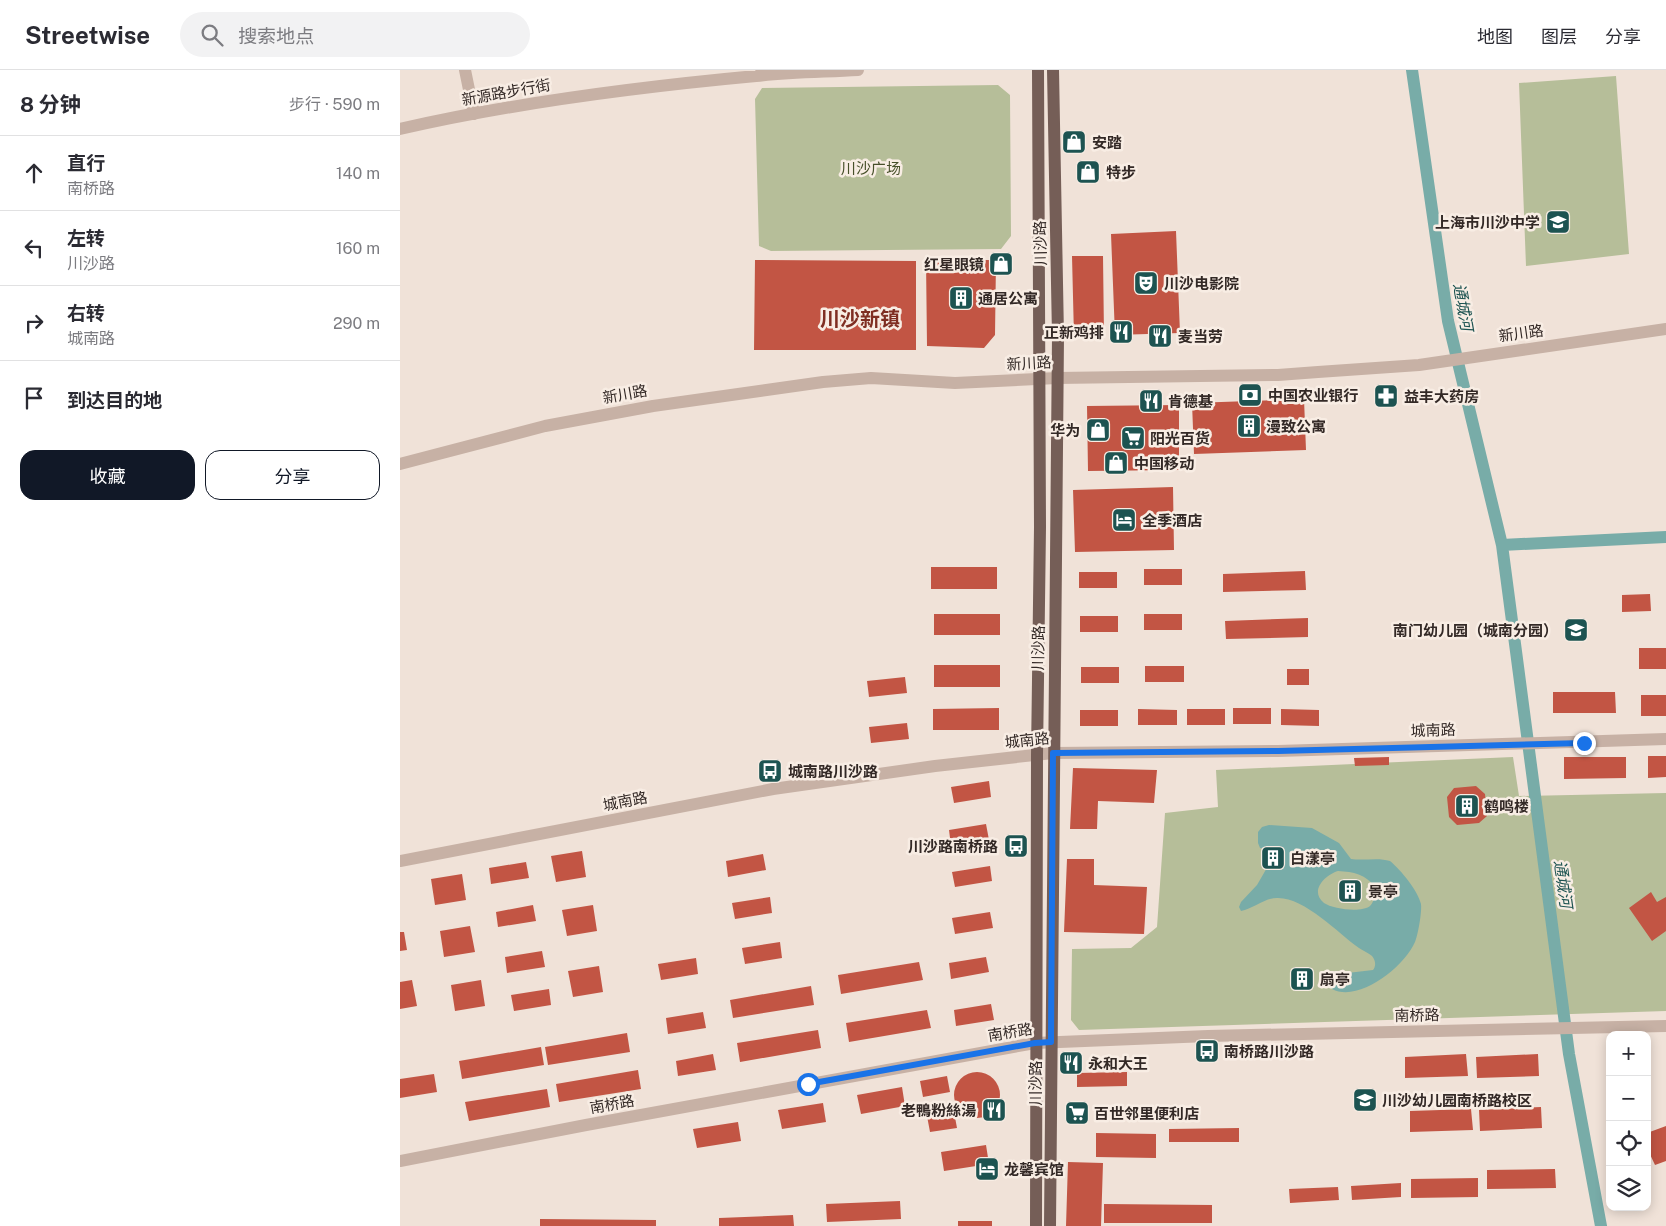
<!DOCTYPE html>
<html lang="zh">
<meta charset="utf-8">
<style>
:root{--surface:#fff;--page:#f2f2f3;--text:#2b2b33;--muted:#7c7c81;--line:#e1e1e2;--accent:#111827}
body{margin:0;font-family:"Public Sans","Noto Sans SC",sans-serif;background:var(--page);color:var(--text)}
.controls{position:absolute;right:15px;bottom:15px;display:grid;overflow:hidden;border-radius:10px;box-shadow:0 2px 12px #0003}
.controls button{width:45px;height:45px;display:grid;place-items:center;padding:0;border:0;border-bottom:1px solid var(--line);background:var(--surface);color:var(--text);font:25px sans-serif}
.stop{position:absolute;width:15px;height:15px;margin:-11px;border:4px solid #1a73e8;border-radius:50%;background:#fff}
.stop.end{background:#1a73e8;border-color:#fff;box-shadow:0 1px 5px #0008}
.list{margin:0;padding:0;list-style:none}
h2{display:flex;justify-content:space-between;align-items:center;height:65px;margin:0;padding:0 20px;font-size:21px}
h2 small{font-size:16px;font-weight:400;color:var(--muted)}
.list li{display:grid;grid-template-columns:32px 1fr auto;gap:15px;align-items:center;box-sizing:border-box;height:75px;padding:0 20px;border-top:1px solid var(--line)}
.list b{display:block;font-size:19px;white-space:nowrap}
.list p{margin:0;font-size:16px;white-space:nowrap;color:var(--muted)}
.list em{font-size:16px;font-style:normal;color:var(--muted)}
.actions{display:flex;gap:10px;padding:15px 20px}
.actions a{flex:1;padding:11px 0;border:1px solid var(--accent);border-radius:15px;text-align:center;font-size:18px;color:var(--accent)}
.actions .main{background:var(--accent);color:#fff}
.icon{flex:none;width:28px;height:28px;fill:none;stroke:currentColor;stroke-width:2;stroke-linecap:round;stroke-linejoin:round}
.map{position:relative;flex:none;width:1266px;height:1156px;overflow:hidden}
header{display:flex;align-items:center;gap:30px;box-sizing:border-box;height:70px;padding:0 25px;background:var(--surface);border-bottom:1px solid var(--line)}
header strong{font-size:24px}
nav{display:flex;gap:28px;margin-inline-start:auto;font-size:18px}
.search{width:350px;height:45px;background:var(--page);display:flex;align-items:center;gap:12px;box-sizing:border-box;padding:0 18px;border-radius:28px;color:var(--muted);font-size:19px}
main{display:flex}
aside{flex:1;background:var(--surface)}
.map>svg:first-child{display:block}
.green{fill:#b6be99}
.water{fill:#78aca8;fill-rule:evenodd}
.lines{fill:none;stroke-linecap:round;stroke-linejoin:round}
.canal{stroke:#78aca8;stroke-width:12}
.building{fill:#c25544}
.minor{stroke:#c7b1a5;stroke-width:12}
.major{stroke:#755e57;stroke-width:12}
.route{stroke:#1a73e8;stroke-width:6}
.labels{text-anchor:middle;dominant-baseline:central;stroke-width:5;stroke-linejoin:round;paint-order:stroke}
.street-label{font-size:15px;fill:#332926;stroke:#f8ede4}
.poi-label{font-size:15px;font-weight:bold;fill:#332926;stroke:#f8ede4;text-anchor:start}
.park-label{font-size:15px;fill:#47502a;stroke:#f8ede4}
.water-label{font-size:16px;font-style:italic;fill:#1d5351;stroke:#f8ede4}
.district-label{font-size:20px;font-weight:bold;fill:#7f2e22;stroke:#f8ede4}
</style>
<header>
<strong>Streetwise</strong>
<div class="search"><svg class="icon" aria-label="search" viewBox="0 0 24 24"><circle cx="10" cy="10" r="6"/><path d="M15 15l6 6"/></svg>搜索地点</div>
<nav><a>地图</a><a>图层</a><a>分享</a></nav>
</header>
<main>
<aside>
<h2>8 分钟<small>步行 · 590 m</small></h2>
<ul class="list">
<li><svg class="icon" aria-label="ahead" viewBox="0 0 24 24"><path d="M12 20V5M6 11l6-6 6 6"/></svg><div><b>直行</b><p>南桥路</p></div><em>140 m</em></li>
<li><svg class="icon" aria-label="left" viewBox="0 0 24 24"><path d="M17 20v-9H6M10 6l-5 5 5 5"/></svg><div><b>左转</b><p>川沙路</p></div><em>160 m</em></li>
<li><svg class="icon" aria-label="right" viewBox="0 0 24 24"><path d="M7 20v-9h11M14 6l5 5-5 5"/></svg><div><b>右转</b><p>城南路</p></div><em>290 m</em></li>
<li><svg class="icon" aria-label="arrive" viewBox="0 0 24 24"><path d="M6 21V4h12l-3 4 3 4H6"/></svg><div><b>到达目的地</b></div></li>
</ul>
<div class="actions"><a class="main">收藏</a><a>分享</a></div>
</aside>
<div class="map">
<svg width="1266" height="1156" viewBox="0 0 1266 1156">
<rect width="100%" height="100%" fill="#f0e2d8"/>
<path class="green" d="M1216,6L1229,184L1126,196L1119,13Z
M598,15L610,25L611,166L601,179L371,181L359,176L355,29L362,18Z
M1113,687L1119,726L1266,723V941L679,960L671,950L672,879L731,878L757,857L765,743L818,737L816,700Z"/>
<path class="water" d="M869,755L912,758L939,773L951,789C964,791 978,787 990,791C1001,800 1018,821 1021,834C1022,842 1018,865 1015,872C1004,897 959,933 932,919L929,913L932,907L939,904L973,900C976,896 976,891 972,886C969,883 963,881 959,878C938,863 904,827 877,828C864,828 853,839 841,841L839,837L841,832L857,815L868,796L882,795V779H867L860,778L858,773V762L862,757ZM938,801C954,802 965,804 975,817C975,823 975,831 970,836C961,843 933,839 924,833C909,821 925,805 938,801Z"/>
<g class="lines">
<path class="canal" d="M1012,0L1048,251L1102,475L1169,984L1201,1156
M1102,475L1266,467"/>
</g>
<path class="building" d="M776,161L780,263L715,265L711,164Z
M672,186H703L704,266L674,267Z
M355,190L516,191V280H354Z
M526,190H596L595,265L584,278L527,276Z
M904,329L906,380L794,384L792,333Z
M779,335V400L688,401L687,336Z
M773,417L774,480L675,482L673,420Z
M531,497H597V519H531Z
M744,499H782V515H744Z
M905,501L906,520L823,522V504Z
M679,502H717V518H679Z
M1250,524L1251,541L1222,542V525Z
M534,544H600V565H534Z
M744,544H782V560H744Z
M680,546H718V562H680Z
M908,548V567L826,569L825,551Z
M1239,578H1266V599H1239Z
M534,595H600V617H534Z
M745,596H784V612H745Z
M681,597H719V613H681Z
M887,599H909V615H887Z
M505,607L507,623L469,627L467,611Z
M1153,622H1215L1216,643H1153Z
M1241,625H1266V646H1241Z
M599,638V660H533V639Z
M833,638H871V654H833Z
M738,639L777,640V655H738Z
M787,639H825V655H787Z
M881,639L919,640V656L881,655Z
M680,640H718V656H680Z
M507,653L509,669L471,673L469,657Z
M1248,686H1266V707L1248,708Z
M989,687V695L955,696L954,688Z
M1164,687H1226V708L1164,709Z
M673,698L757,700L754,733L698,731L697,759H670Z
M589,711L591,727L554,733L551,717Z
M1076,716L1085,724L1087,746L1079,753L1057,755L1049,747L1047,727L1054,718Z
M586,754L589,770L551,776L549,760Z
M182,781L186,807L156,812L151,786Z
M880,781L881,793L866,794V782Z
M363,784L366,800L328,807L326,791Z
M667,789H694V815L747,817L744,864L664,862Z
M126,792L129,808L91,814L89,798Z
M590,796L592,811L555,817L552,802Z
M62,804L66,830L35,835L31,809Z
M1251,822L1257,832L1266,827V861L1252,871L1229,838Z
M370,827L372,843L335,849L332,833Z
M133,835L136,851L98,857L96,842Z
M193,835L197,861L167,866L162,840Z
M590,842L593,858L555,864L552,848Z
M70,856L75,882L44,887L40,861Z
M0,862H4L7,880L0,881Z
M380,872L382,888L345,894L342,878Z
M142,881L145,897L107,903L105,887Z
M586,887L589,902L551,909L549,893Z
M296,888L298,904L261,910L258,894Z
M519,892L523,910L441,924L438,905Z
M199,896L203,922L173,927L168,901Z
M12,910L17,936L0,939V912Z
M81,910L85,936L55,941L51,915Z
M411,916L414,935L333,948L330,930Z
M149,919L151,935L114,941L111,925Z
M591,934L594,950L556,956L554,940Z
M527,940L531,958L449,972L446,953Z
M303,942L306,958L268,964L266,948Z
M418,960L421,978L340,992L337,973Z
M227,963L230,982L148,995L145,977Z
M141,977L144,995L62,1009L59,991Z
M313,984L316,1000L278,1006L276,991Z
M1066,984L1068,1006L1005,1008V987Z
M1138,984L1139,1006L1077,1008L1076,987Z
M238,1000L241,1019L159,1032L156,1014Z
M554 1025a23 23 0 1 1 46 0a23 23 0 1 1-46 0Z
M727,1002V1016L677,1017V1003Z
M34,1004L37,1022L0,1028V1009Z
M547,1006L550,1022L523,1027L520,1011Z
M502,1017L505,1036L461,1044L457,1025Z
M147,1019L150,1037L69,1051L65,1032Z
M423,1033L426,1052L382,1059L378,1040Z
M1141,1037L1142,1058L1080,1061L1079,1040Z
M1071,1039L1073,1060L1010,1062V1041Z
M554,1042L557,1058L530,1062L527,1046Z
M338,1052L341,1071L297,1078L293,1059Z
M1266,1056V1091L1255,1095L1247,1078V1063Z
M839,1058V1072H769V1059Z
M696,1063L756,1064V1088L696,1087Z
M586,1075L589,1094L544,1101L541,1082Z
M668,1092L703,1093L701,1156H666Z
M1155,1099L1156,1118L1087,1119V1100Z
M1078,1108V1127L1011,1128V1109Z
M1001,1113V1127L952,1130L951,1116Z
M938,1117L939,1130L890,1133L889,1119Z
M500,1131L501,1149L427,1152L426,1134Z
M704,1134L812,1135V1153H704Z
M393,1145L394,1156H319V1148Z
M140,1149L256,1150V1156H140Z
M558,1151H592V1156H558Z"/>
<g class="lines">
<path class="minor" d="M65,0L74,44
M0,59C117,32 237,17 356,6C390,2 424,2 458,0
M0,394L145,356L253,336L423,312L471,308L555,313L657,308L878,305L918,302L1019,295L1266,259
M0,791L373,719L535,696L653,683L878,681L1266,669
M0,1091L186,1055L635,973L808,966L1266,956"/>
<path class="major" d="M636,1156L637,685L640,457L638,0
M650,1156L658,266L653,0"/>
</g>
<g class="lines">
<path class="route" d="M408,1014L635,973L651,972L653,683L878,681L1184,673"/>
</g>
<defs>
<symbol id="shop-square" viewBox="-11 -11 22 22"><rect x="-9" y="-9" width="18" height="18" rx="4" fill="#1d5351" stroke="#f8ede4"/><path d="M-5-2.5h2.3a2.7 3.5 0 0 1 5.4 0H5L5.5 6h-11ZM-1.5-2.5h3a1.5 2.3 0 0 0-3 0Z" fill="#fff"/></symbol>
<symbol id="school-square" viewBox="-11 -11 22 22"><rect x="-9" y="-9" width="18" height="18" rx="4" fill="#1d5351" stroke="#f8ede4"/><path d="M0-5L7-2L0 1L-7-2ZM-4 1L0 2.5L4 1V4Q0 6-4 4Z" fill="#fff"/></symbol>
<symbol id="theatre-square" viewBox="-11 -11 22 22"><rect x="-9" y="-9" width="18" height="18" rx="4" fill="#1d5351" stroke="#f8ede4"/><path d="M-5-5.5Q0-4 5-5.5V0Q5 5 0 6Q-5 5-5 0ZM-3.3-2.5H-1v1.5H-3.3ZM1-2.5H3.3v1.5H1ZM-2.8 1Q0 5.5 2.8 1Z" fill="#fff"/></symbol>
<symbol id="building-square" viewBox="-11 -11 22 22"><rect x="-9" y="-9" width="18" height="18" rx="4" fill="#1d5351" stroke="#f8ede4"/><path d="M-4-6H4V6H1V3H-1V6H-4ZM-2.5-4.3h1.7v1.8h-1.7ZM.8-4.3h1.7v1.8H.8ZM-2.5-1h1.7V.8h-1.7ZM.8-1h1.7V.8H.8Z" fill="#fff"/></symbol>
<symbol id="restaurant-square" viewBox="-11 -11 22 22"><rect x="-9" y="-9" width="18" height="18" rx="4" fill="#1d5351" stroke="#f8ede4"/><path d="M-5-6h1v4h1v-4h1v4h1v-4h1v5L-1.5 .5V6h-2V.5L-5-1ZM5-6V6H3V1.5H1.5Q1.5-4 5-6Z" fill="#fff"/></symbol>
<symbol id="bank-square" viewBox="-11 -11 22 22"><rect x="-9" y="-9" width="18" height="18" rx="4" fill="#1d5351" stroke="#f8ede4"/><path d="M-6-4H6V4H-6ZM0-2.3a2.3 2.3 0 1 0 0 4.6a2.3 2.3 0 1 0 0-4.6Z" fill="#fff"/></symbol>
<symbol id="pharmacy-square" viewBox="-11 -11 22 22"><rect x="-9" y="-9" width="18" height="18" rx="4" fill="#1d5351" stroke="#f8ede4"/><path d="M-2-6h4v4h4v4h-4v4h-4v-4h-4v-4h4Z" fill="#fff"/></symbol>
<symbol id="supermarket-square" viewBox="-11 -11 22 22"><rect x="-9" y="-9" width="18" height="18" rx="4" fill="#1d5351" stroke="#f8ede4"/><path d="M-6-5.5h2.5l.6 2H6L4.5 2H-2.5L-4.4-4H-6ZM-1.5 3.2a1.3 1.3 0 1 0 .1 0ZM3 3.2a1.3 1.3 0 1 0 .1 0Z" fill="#fff"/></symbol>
<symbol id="hotel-square" viewBox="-11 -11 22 22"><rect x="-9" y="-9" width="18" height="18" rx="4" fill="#1d5351" stroke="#f8ede4"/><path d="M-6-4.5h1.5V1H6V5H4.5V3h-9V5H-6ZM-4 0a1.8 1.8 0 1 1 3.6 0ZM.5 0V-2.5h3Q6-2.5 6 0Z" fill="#fff"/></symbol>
<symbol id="bus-square" viewBox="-11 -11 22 22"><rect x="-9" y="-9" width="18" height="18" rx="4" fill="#1d5351" stroke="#f8ede4"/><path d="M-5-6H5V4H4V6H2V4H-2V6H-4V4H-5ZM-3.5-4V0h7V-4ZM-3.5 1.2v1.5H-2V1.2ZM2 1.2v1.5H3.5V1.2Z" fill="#fff"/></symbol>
</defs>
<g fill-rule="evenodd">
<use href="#shop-square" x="660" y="58" width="28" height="28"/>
<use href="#shop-square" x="674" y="88" width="28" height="28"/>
<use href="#school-square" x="1144" y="138" width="28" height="28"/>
<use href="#shop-square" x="587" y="180" width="28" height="28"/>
<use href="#theatre-square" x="732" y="199" width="28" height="28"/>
<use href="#building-square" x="547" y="214" width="28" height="28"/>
<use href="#restaurant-square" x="707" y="248" width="28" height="28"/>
<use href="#restaurant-square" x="746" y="252" width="28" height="28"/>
<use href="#bank-square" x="836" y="311" width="28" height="28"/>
<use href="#pharmacy-square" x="972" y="312" width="28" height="28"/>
<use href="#restaurant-square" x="737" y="317" width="28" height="28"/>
<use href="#building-square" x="835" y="342" width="28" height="28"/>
<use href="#shop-square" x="684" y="346" width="28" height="28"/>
<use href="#supermarket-square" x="719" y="354" width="28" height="28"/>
<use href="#shop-square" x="702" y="379" width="28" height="28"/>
<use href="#hotel-square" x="710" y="436" width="28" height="28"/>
<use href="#school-square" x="1162" y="546" width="28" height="28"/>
<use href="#bus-square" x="356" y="687" width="28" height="28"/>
<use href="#building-square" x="1053" y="722" width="28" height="28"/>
<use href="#bus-square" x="602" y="762" width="28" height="28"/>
<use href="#building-square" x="859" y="774" width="28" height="28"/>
<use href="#building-square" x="936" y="807" width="28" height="28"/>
<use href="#building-square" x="888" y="895" width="28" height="28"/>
<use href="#bus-square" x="793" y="967" width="28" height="28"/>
<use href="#restaurant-square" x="657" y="979" width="28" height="28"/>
<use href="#school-square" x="951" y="1016" width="28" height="28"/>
<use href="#restaurant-square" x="580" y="1026" width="28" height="28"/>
<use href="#supermarket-square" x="663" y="1029" width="28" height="28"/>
<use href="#hotel-square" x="573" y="1085" width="28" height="28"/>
</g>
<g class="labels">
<g class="street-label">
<text transform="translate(106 22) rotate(-10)">新源路步行街</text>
<text transform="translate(640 173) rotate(-91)">川沙路</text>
<text transform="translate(1121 263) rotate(-8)">新川路</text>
<text transform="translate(629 293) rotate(-3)">新川路</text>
<text transform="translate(225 324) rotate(-10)">新川路</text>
<text transform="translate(638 578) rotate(-89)">川沙路</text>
<text transform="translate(1033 660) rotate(-2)">城南路</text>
<text transform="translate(627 670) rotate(-6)">城南路</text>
<text transform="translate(225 731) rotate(-11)">城南路</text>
<text transform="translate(1017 945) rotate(-1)">南桥路</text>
<text transform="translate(610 962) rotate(-9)">南桥路</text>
<text transform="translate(635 1013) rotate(-90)">川沙路</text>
<text transform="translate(212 1034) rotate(-10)">南桥路</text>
</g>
<g class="poi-label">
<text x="692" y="72">安踏</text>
<text x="706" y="102">特步</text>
<text x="1140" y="152" text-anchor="end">上海市川沙中学</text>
<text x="584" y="194" text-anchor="end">红星眼镜</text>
<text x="764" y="213">川沙电影院</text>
<text x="578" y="228">通居公寓</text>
<text x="704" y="262" text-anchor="end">正新鸡排</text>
<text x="778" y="266">麦当劳</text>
<text x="868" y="325">中国农业银行</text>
<text x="1004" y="326">益丰大药房</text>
<text x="768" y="331">肯德基</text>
<text x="866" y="356">漫致公寓</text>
<text x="680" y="360" text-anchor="end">华为</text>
<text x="750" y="368">阳光百货</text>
<text x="734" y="393">中国移动</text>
<text x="742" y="450">全季酒店</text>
<text x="1158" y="560" text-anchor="end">南门幼儿园（城南分园）</text>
<text x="388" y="701">城南路川沙路</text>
<text x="1084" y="736">鹤鸣楼</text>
<text x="598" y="776" text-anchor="end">川沙路南桥路</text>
<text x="890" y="788">白漾亭</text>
<text x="968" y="821">景亭</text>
<text x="920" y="909">扇亭</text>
<text x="824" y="981">南桥路川沙路</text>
<text x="688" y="993">永和大王</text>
<text x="982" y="1030">川沙幼儿园南桥路校区</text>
<text x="576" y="1040" text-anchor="end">老鴨粉絲湯</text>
<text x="694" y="1043">百世邻里便利店</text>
<text x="604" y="1099">龙馨宾馆</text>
</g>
<g class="park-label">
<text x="471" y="98">川沙广场</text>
</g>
<g class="water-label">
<text transform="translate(1063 237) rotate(80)">通城河</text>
<text transform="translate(1163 814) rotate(82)">通城河</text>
</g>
<g class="district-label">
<text x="460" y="249">川沙新镇</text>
</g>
</g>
</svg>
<div class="controls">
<button>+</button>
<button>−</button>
<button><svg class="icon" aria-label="locate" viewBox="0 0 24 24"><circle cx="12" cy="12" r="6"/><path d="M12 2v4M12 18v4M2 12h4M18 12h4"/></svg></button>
<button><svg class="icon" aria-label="layers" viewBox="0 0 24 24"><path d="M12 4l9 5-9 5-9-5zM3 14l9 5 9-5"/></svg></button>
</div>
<div class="stop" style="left:408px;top:1014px"></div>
<div class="stop end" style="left:1184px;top:673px"></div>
</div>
</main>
